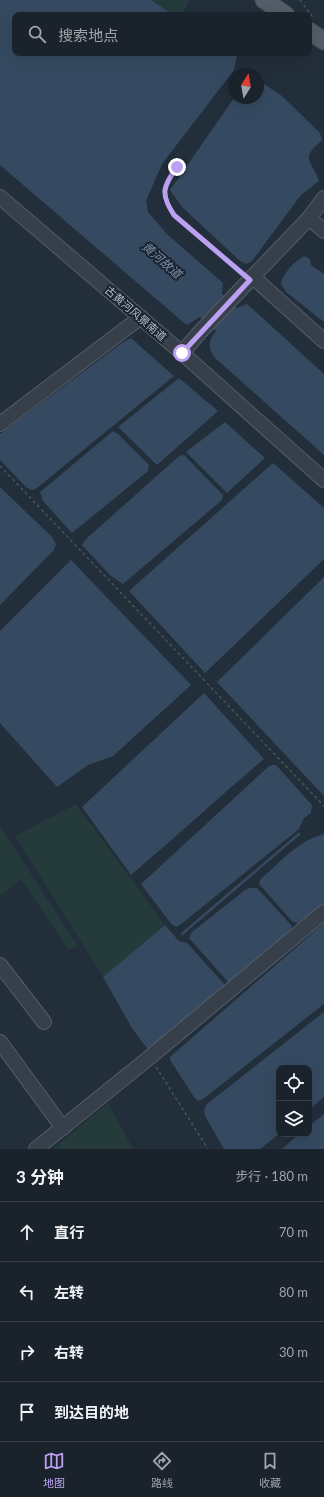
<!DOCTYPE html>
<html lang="zh">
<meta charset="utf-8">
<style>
:root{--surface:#1a222c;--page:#272f38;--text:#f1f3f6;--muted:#9fa4a9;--line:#383f48;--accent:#bca0f2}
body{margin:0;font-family:Lato,"Noto Sans SC",sans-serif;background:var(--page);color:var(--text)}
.controls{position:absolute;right:12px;bottom:12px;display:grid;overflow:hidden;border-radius:8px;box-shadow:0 4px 16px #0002}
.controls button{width:36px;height:36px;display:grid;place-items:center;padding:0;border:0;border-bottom:1px solid var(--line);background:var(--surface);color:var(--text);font:20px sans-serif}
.compass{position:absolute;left:228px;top:68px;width:36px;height:36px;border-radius:50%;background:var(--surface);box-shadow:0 4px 16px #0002;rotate:11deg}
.stop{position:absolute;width:12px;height:12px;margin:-9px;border:3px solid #bca0f2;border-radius:50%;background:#fff}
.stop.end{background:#bca0f2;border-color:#fff;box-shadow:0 1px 4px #0008}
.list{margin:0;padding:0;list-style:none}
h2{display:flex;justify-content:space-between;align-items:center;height:52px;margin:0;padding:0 16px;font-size:17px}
h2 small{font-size:13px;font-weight:400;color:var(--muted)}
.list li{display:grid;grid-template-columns:26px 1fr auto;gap:12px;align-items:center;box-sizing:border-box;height:60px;padding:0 16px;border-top:1px solid var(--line)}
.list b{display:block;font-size:15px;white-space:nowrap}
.list em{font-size:13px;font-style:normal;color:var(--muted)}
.icon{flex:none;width:22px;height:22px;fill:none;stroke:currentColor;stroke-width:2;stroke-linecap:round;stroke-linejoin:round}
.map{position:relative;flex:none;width:324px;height:1149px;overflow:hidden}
.search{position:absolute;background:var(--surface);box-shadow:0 4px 16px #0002;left:12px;right:12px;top:12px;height:44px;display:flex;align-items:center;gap:10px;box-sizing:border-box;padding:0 14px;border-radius:8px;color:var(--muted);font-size:15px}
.sheet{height:292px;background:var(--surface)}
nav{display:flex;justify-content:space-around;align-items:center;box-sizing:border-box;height:56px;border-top:1px solid var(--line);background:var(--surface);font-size:11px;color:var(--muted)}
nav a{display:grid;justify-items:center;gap:2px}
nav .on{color:var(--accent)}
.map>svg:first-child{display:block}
.green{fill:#243a3b}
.water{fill:#354a61}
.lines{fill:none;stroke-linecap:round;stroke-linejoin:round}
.stream{stroke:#354a61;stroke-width:2.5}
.minor-casing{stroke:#545d68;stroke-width:16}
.major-casing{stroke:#424b56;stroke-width:19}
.path{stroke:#425758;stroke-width:1.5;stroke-dasharray:3 3;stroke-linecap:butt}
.minor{stroke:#363f4a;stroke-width:14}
.major{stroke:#535e6a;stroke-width:17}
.route{stroke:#bca0f2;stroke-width:5}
.labels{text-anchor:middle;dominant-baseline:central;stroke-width:4;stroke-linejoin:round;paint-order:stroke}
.street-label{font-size:11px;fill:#b1bac6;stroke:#1b242f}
.water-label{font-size:12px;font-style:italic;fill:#7892ae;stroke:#1b242f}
</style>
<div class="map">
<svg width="324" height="1149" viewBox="0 0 324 1149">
<rect width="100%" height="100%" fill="#222e3a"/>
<path class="green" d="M151,0H189L183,15H174Z
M76,804L165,925L103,977L15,836Z
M0,826L78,946L69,950L21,879L0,896Z
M108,1103L133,1149H53Z"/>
<path class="water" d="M0,0H151L174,15H15V53H233L237,56L234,70L162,164L146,201L148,212L167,234L223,283L222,294L237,308L247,304L324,374V455L214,357C208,346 208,341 216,331L200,317L187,325L183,322L0,165Z
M258,80L282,96L320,133L322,140C300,160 310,157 319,181L301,195L252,261L246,264L239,260L182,207L170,190L234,98H258Z
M304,256L310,259L311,265L324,274V322L286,292L281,284C283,273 294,262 304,256Z
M131,338L174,376L37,488L33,490L27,488L0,460V434L122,343Z
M179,378L218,411L157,465L118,427Z
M225,422L265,458L227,493L186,452Z
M113,431L118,434L149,465L148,471L72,533L43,501L40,492Z
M184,455L223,495L222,500L123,584L110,575L82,545L86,539L179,456Z
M273,463L324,508V559L205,673L129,591Z
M0,487L52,537L56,544L54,550L0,605Z
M71,560L191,685L113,756L88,765L57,787L0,723V631Z
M324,577V796L217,682Z
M204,693L264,759C219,797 176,837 131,875L82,807Z
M273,765H276L312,805L311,813L304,818L299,829L180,925L177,927L172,925L141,884L269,766Z
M324,834V903L298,923L292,921L259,884L260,880C280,862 298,841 324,834Z
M250,888H257L291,925L293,933L232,983L228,982L189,938L192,932L245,890Z
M324,923V1004L203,1099L198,1101L194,1097L170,1060V1057Z
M165,925L179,941L187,943L227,987L149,1051L132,1028L103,977Z
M324,1012V1097L309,1110V1068H279V1134L260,1149H224L205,1116L204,1110L207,1104Z
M324,1114V1149H282L299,1134H309V1126Z"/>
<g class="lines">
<path class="stream" d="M182,934L299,834"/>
<defs>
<path id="minor" d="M0,197L182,353L324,480
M309,218L324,231
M253,277L324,341
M182,353L200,332L309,218L324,198
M0,424L141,317
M0,965L44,1022
M0,1042L63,1128
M36,1149L150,1057L324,912"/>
<path id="major" d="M264,0L286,15
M309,31L324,41"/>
</defs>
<use href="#minor" class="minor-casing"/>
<use href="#major" class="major-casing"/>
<path class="path" d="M300,0L314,19
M177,167C163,186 160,194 174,215L240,272
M0,466L324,806
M156,1067L208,1149"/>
<use href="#minor" class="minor"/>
<use href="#major" class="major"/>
</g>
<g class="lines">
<path class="route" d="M177,167C163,186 160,194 174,215L250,280L182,353"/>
</g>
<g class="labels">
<g class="street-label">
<text transform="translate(136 313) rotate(41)">古黄河风景南道</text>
</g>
<g class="water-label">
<text transform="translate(162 260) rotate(41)">黄河故道</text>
</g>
</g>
</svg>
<div class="controls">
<button><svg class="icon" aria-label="locate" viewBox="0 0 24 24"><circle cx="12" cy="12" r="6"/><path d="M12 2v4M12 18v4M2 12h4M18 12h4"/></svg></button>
<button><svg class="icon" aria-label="layers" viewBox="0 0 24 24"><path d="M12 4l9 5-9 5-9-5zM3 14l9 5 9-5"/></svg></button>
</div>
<svg class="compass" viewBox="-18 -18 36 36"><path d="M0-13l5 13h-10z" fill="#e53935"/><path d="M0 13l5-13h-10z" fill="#9fa4a9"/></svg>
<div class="stop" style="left:182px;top:353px"></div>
<div class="stop end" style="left:177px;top:167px"></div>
<div class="search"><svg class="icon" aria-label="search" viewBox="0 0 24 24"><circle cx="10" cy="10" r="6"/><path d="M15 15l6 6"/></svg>搜索地点</div>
</div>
<section class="sheet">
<h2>3 分钟<small>步行 · 180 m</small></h2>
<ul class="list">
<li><svg class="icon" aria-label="ahead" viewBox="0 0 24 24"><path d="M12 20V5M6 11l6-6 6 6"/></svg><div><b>直行</b></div><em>70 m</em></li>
<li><svg class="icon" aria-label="left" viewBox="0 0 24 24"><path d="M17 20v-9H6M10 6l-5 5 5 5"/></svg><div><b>左转</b></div><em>80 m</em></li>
<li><svg class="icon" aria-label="right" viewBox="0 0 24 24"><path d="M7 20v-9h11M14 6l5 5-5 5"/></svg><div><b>右转</b></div><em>30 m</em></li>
<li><svg class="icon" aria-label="arrive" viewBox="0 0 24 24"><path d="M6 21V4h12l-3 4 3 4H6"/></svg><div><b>到达目的地</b></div></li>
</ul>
</section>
<nav>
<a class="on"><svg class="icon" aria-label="map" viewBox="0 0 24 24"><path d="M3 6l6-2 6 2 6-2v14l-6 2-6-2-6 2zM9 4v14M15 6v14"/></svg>地图</a>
<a><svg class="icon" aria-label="directions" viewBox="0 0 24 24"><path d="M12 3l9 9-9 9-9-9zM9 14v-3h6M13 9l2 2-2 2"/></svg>路线</a>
<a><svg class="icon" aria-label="saved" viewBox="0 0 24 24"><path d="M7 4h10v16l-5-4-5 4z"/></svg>收藏</a>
</nav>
